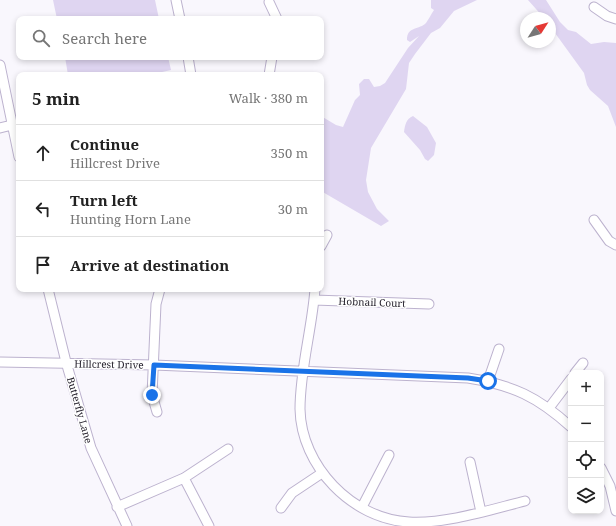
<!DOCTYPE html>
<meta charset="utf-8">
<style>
:root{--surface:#fff;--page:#f6f6f6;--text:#222;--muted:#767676;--line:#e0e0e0}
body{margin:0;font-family:"Noto Serif",serif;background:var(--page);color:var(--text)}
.controls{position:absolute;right:12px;bottom:12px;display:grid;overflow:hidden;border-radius:8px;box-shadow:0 2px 6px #0003}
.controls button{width:36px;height:36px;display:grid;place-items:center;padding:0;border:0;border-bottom:1px solid var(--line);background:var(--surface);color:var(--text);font:20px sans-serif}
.compass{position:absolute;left:520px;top:12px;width:36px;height:36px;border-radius:50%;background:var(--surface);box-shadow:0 2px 6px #0003;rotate:54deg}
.stop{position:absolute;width:12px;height:12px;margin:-9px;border:3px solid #1a73e8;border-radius:50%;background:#fff}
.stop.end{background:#1a73e8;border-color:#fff;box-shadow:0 1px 4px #0008}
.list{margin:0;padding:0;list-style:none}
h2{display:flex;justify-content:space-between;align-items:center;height:52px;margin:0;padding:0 16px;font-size:17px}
h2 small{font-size:13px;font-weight:400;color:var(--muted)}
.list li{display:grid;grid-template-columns:26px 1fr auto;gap:12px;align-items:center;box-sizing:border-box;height:56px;padding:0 16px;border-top:1px solid var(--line)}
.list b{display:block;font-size:15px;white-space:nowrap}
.list p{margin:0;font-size:13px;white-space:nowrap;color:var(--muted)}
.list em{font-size:13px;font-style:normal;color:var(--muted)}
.icon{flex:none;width:22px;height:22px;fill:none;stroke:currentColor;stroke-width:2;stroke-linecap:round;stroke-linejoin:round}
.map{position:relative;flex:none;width:616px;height:526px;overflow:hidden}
.search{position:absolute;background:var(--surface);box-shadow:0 2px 6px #0003;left:16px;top:16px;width:308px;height:44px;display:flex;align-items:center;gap:10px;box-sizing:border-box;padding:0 14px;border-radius:8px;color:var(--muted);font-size:15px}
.panel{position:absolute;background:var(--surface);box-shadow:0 2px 6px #0003;left:16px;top:72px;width:308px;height:220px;border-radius:8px}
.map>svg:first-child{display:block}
.green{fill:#dfd5f1}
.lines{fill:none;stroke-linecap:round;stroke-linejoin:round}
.minor-casing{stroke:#bcb2ce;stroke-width:11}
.minor{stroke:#fff;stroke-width:9}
.route{stroke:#1a73e8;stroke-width:5}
.labels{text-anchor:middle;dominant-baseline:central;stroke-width:3;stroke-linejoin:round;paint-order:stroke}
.street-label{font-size:10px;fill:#27232e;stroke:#fff}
</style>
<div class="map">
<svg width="616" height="526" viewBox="0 0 616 526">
<rect width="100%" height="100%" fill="#f9f7fd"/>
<path class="green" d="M53,0H155L159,19H57Z
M431,0H477L454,11L440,28L431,33L415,54L409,63L406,89L371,148L366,180L368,192L377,209L389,221L381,226L321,191V116L336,125L343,127L355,100L360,95L359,84L364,79H369L374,87L380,86L385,83L408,48L419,36L410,42L407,40C407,27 417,30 425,24C428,21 431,14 434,10L431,8Z
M528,0H546L560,22L568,30L576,32L591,44L604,42L616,43V127L608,106L590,90L587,85L584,73L555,33L550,25V18H544Z
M65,57H168L171,70L149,75H68Z
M413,116L427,127L436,143L434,155L428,161L425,159L420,150L404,132C405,125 406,119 413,116Z"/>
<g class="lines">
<defs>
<path id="minor" d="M176,0L180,19
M269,2L277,19
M594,7L607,16L616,19
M188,57L191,75
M0,65L19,157
M269,75L272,57
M0,128L12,125
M594,220L609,241L616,245
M321,246L327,235
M48,289L66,362L91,448L127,526
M315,289C312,329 300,369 300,409C301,466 352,519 409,522C446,524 489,510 525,501
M314,300L429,304
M0,362L154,365L468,378C513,385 538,397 571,427
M575,373L583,363
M488,381L499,349
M549,408L571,379
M157,412L152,395L156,304L160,289
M470,462L481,512
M601,468L610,486L616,511
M184,478L209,526
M117,507L184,478L228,449
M362,507L389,455
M281,508L292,493L322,473"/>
</defs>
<use href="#minor" class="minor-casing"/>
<use href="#minor" class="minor"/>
</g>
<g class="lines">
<path class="route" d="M152,395L154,365L468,378L488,381"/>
</g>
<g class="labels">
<g class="street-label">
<text transform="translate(372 302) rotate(2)">Hobnail Court</text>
<text transform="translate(109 364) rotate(1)">Hillcrest Drive</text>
<text transform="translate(80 410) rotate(74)">Butterfly Lane</text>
</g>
</g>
</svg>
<div class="controls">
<button>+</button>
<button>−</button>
<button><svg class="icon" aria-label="locate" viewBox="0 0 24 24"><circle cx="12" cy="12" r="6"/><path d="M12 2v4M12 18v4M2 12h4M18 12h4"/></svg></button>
<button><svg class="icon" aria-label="layers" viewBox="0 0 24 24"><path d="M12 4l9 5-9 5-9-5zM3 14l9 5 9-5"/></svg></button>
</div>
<svg class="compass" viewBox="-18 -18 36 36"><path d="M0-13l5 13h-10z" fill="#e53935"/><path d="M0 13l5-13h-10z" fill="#767676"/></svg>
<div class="stop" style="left:488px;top:381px"></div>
<div class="stop end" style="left:152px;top:395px"></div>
<div class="search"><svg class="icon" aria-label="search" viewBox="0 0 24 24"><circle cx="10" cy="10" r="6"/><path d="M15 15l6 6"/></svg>Search here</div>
<section class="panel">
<h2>5 min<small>Walk · 380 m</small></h2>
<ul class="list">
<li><svg class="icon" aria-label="ahead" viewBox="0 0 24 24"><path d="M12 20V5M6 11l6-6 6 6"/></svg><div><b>Continue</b><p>Hillcrest Drive</p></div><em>350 m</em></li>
<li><svg class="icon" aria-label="left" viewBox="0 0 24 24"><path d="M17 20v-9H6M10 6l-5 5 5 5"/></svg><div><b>Turn left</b><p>Hunting Horn Lane</p></div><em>30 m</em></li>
<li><svg class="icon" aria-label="arrive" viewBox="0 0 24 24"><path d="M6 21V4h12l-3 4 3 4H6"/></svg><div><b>Arrive at destination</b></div></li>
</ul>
</section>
</div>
